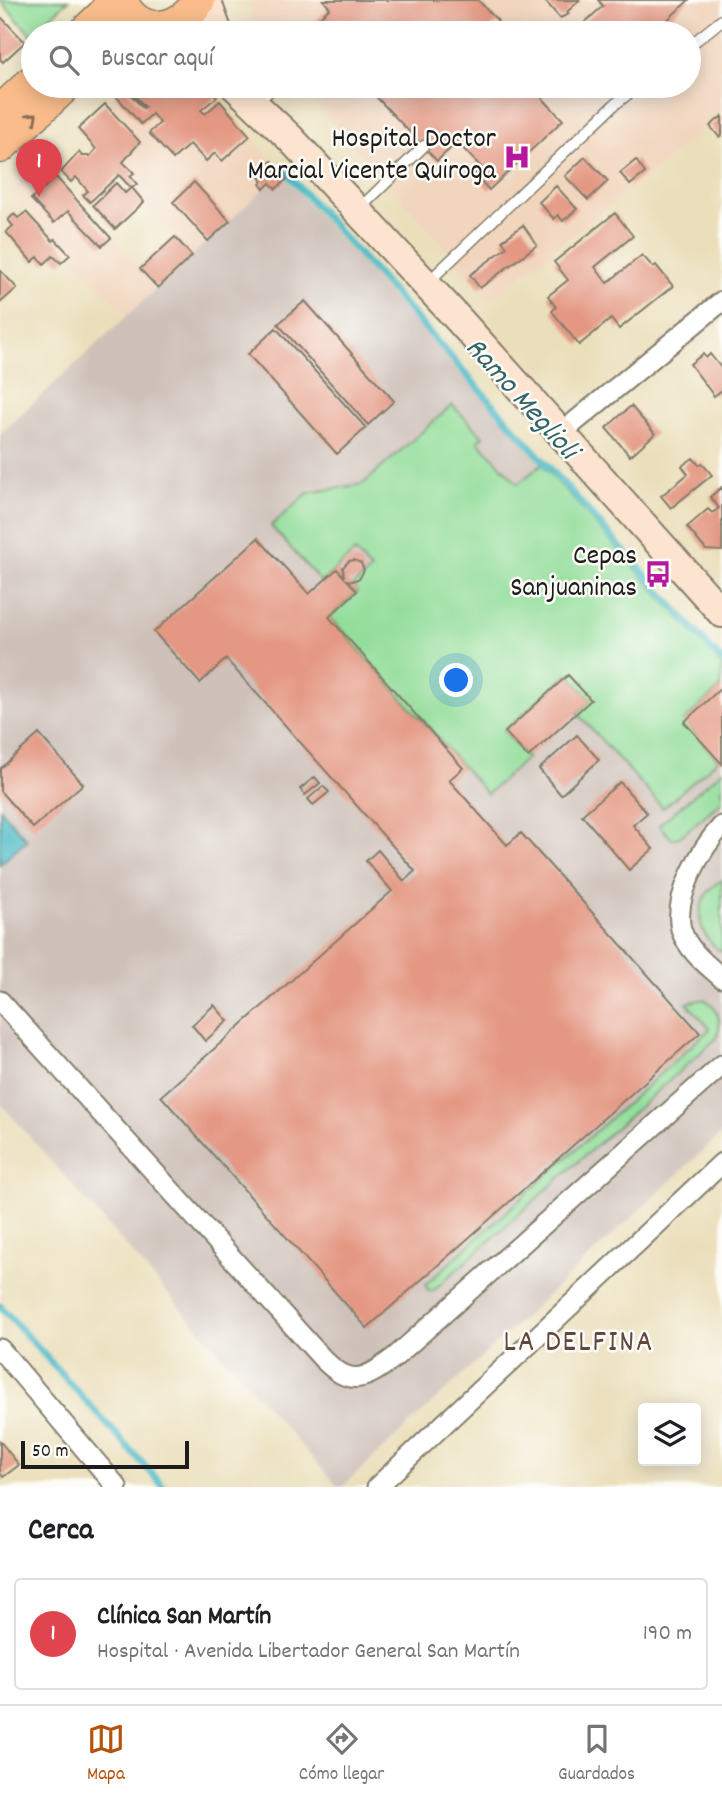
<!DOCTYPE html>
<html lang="es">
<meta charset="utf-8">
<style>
:root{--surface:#fff;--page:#f6f6f6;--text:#202124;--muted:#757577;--line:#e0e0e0;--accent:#b45309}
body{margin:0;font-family:Dekko,sans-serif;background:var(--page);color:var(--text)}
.controls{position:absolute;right:21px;bottom:21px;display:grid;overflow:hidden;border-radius:7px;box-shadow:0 4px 18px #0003}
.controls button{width:63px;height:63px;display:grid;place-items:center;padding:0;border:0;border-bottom:2px solid var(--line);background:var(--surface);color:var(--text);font:35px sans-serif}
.scale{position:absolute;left:21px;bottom:18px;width:168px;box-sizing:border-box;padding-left:7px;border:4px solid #1c1c1c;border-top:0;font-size:19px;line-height:24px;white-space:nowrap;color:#1c1c1c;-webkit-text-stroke:5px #fdfcf7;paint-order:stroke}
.you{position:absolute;left:457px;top:681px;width:24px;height:24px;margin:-18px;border:5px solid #fff;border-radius:50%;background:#1a73e8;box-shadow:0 0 0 10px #1a73e833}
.badge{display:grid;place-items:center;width:46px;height:46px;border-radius:50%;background:var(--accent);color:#fff;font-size:23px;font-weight:700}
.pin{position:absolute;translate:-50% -58px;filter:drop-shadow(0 2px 4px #0008)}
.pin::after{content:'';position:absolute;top:37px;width:24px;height:21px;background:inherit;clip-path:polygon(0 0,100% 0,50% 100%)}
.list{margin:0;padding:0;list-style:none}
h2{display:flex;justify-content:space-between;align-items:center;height:91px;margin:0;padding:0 28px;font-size:30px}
h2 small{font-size:23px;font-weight:400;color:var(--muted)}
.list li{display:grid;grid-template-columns:46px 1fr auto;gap:21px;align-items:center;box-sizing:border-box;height:112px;margin:0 14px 14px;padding:0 14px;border:2px solid var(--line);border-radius:7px}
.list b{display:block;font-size:26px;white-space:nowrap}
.list p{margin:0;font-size:23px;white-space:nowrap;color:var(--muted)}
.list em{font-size:23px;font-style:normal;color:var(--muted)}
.icon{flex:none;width:38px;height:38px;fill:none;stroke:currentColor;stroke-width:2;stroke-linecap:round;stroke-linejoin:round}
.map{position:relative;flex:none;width:722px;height:1487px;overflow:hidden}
.search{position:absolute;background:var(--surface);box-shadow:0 4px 18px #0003;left:21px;right:21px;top:21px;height:77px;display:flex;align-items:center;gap:18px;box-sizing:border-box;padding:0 24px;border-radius:38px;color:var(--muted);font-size:26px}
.sheet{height:217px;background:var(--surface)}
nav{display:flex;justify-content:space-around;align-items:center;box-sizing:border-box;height:98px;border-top:2px solid var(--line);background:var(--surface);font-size:19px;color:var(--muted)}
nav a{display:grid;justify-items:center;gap:4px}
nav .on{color:var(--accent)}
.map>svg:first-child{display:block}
.built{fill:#f1d5bd}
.industrial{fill:#cec1ba}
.green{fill:#92dd9a;stroke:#577c5b;stroke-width:2}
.water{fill:#4cbac6;stroke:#346b71;stroke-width:2}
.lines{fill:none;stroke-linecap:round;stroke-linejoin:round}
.stream{stroke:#4cbac6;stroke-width:7}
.building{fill:#e49883}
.service-casing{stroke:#847e6c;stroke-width:13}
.minor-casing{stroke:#847e6c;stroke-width:23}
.secondary-casing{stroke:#847e6c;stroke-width:32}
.primary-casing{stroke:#847e6c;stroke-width:35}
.service{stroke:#fff;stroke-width:10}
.minor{stroke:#fff;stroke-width:19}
.secondary{stroke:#fde4d0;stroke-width:28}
.primary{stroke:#f9bc8a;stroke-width:32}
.oneway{stroke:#8a6c53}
.labels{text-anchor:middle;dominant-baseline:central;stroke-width:5;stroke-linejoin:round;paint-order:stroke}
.poi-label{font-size:28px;fill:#1c1c1c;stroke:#fdfcf7;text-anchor:end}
.water-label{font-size:30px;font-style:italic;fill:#326368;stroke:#fdfcf7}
.neighbourhood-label{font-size:30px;letter-spacing:2px;fill:#624740;stroke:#fdfcf7}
</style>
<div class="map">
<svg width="722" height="1487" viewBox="0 0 722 1487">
<rect width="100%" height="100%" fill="#fdfcf7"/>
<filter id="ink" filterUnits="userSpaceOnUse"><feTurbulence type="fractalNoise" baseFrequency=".0143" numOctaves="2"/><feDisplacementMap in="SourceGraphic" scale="14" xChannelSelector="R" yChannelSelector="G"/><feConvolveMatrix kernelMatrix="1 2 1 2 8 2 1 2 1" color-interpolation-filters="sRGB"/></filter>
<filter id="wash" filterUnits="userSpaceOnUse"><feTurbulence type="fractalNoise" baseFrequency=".00686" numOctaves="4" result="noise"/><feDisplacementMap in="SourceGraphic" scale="28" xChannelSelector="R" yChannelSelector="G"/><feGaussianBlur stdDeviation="1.57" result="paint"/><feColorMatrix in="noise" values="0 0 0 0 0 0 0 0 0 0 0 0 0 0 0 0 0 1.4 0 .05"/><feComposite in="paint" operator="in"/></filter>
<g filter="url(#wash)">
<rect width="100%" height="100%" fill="#ebdfbb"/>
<path class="built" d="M251,0H722V116L490,300L470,275L300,86H689V33H258L252,17Z
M125,86H208L281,173L192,256L78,129Z
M42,163L158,288L127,316L11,192Z"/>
<path class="industrial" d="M281,173L722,665V1133L342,1487H338L0,1103V434Z"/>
<path class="green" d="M0,0H69L31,35Z
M452,405L483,436L478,441L518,484L542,464L722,665L721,687L684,721L718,760L663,808L577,713L591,700L568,674L504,731L527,758L487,794L330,617L357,592L353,586L371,570L355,552L321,582L271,526L308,493L363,484Z
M722,771V801L681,836L672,839L659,825Z
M722,880V952C694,935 692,897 722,880Z
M704,999C719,1006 722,1024 717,1038L434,1290L428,1291L426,1284L710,1029L687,1003Z"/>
<path class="water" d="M0,809L27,840L0,864Z"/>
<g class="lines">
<path class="stream" d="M284,170L722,661
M0,1306L164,1487"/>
</g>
<g id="blocks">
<path class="building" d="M323,0H478L498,21L486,33H317L310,26L330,8Z
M544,0H580L567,12L569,14L560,18Z
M598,0H689L653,33H573L603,6Z
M0,16L25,42L3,62L0,59Z
M126,86H208L217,97L201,110L205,114L220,101L250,136L222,161L215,153L206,161L190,144L173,159L149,133L160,123L152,114L141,124L116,96L125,88L143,108L145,107Z
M366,86H531L563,120L489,190L474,173L481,167L457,142L437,161Z
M105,104L140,142L123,162L134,173L130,176L137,184L132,188L144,202L115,229L93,205L116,183L125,193L131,188L119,175L90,202L83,195L88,191L76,177L71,182L61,172L79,152L82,156H90L96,149L78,129Z
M722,116V135L719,137L710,126Z
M585,157L608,181L588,200L565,176Z
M636,160L645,173L630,185L620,173Z
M272,161L287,179L276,189L270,183L264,189L260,184L263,181L257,174Z
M56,177L111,238L102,246L68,211L54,223L31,199Z
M194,182L230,221L208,241L173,202Z
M556,186L577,209L563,221L558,215L554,219L539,202Z
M26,212L53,241L55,239L70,255L61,263L53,256L44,264L38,257L32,262L6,232L13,226L8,220L14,214L18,218Z
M615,213L633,236L595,267L607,283L642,255L653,267L656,265L673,286L619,329L611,319L579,345L552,311L556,307L548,296L568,280L554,262Z
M523,225L537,245L480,288L470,275L507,247L502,241Z
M175,237L192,256L158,288L140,269Z
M0,270L17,288L0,303Z
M305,301L394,401L368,425L278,324Z
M276,328L366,428L337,454L248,354Z
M703,354L706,358L710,354L722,369V390L714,396L690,364Z
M631,406L655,434L630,456L606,428Z
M693,458L699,465L702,463L712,475L671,508L661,496L688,474L682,466Z
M722,487V551L706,550L687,527L708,509L712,513L719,508L710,497Z
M258,538L309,594L337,569L344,577L343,567L349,561L354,560L361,563L364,570L360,578L353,581L347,580L357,591L329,617L463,768L449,780L507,845L521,833L700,1033L367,1328L161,1096L392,891L366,861L378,850L404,881L415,871L226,659L200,683L154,632Z
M568,675L591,700L528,757L505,732Z
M722,687V764L684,722Z
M39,734L83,784L33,828L0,791V769Z
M577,735L599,760L561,795L539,769Z
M315,777L320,783L305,795L300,789Z
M620,782L647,813L633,825L653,849L629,870L582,815Z
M323,786L329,792L313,805L308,799Z
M214,1005L228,1021L205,1041L192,1025Z
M0,1441L19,1465L3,1477L0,1473Z"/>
</g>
</g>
<g filter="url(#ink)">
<use href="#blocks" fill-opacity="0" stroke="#847e6c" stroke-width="2"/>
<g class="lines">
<defs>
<path id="service" d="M689,46L722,20
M261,98L275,86
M358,210L424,146
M426,284L614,105L638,86"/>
<path id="minor" d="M560,434L722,301
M722,826C701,848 673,898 681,929C687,950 707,965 722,978
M0,1001L322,1358C351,1388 365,1380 395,1357L722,1065
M0,1349L117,1487
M377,1487L722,1163"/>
<path id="secondary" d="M206,0L218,33
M235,86L290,138L461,322L722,613"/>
<path id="primary" d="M121,0C137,38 180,34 199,0
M84,33L105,13L111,0
M0,112L33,81
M0,147L65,86"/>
</defs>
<use href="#service" class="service-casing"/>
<use href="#minor" class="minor-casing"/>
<use href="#secondary" class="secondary-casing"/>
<use href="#primary" class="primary-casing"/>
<use href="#service" class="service"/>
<use href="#minor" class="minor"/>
<use href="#secondary" class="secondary"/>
<use href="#primary" class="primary"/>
</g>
<defs><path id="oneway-chevron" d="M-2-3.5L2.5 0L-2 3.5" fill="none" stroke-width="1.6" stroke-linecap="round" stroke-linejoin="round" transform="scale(1.75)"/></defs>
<use class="oneway" href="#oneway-chevron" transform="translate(33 117) rotate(-43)"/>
</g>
<defs>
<symbol id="hospital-bare" viewBox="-9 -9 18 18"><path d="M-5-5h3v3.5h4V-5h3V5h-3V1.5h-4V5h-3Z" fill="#b5179e" stroke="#fdfcf7" stroke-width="2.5" paint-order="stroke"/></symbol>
<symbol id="bus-bare" viewBox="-9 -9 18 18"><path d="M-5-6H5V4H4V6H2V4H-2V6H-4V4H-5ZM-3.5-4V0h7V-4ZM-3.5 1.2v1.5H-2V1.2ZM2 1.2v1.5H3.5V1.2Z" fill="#b5179e" stroke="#fdfcf7" stroke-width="2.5" paint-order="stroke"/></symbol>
</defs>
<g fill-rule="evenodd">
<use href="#hospital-bare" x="498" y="138" width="38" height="38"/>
<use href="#bus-bare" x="639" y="555" width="38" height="38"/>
</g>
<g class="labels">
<g class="poi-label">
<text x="496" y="141">Hospital Doctor<tspan x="496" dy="32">Marcial Vicente Quiroga</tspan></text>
<text x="637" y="558">Cepas<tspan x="637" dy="32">Sanjuaninas</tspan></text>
</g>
<g class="water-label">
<text transform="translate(520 400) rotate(48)">Ramo Meglioli</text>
</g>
<g class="neighbourhood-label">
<text x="579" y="1344">LA DELFINA</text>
</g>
</g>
</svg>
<div class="controls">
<button><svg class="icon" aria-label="layers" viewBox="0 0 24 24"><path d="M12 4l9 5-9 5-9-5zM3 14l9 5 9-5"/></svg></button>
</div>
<div class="scale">50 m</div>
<div class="you"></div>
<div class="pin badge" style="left:39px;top:197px;background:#e0444e">1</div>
<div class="search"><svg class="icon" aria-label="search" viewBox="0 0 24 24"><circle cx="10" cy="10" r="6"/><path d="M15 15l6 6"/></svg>Buscar aquí</div>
</div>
<section class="sheet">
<h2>Cerca<small></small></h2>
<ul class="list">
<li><span class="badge" style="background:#e0444e">1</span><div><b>Clínica San Martín</b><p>Hospital · Avenida Libertador General San Martín</p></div><em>190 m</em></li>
</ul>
</section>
<nav>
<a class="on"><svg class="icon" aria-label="map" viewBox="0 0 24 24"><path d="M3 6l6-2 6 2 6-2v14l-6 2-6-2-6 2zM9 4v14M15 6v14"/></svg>Mapa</a>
<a><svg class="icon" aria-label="directions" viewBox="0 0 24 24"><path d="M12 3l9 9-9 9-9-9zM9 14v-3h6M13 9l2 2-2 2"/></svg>Cómo llegar</a>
<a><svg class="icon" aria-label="saved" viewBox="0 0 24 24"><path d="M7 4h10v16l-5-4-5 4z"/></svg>Guardados</a>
</nav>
